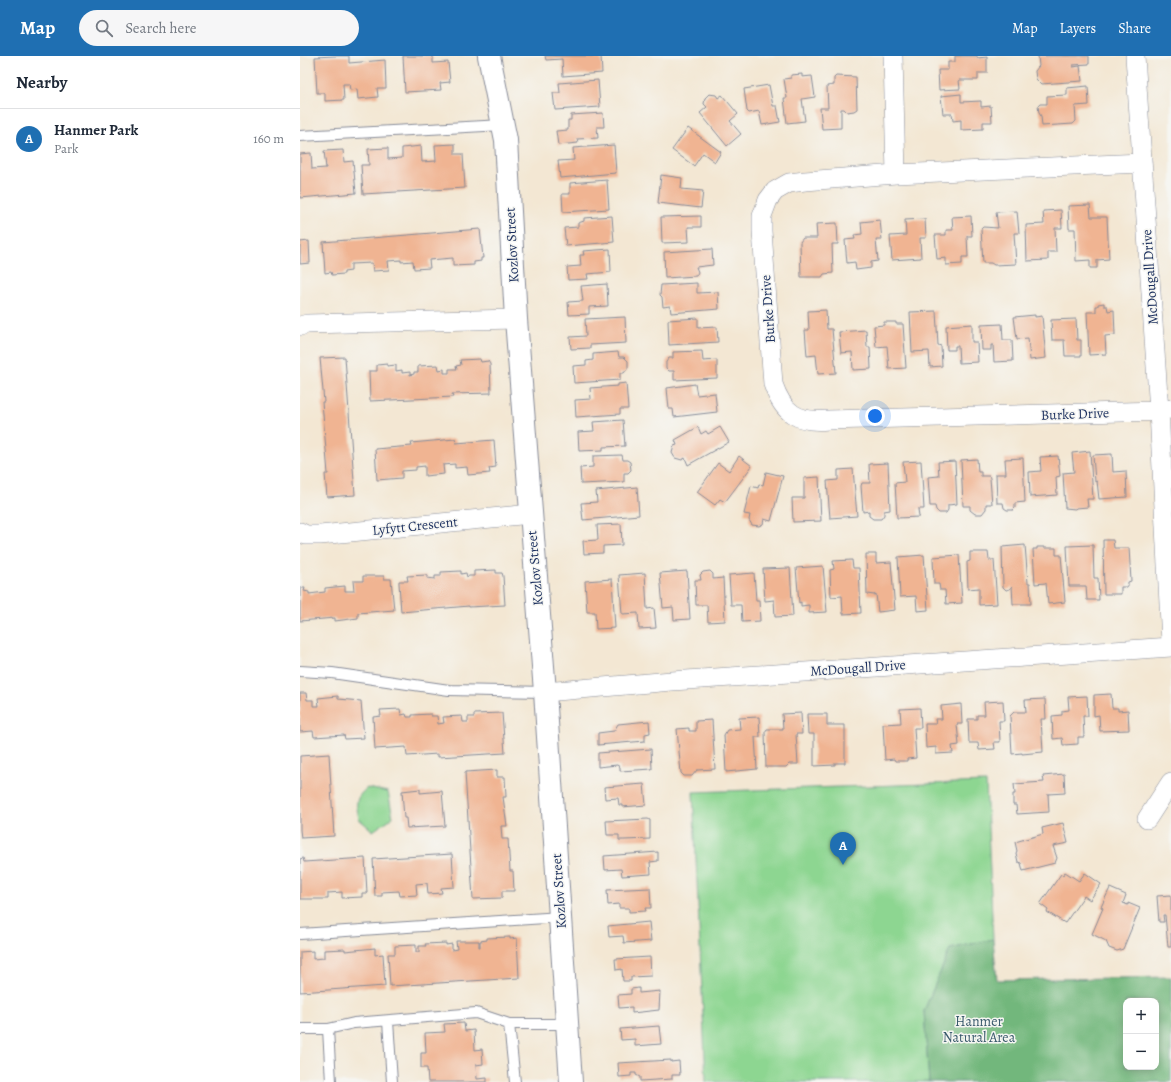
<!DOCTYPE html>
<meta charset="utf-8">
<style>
:root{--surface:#fff;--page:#f6f6f7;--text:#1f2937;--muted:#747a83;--line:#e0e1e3;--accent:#1f6fb2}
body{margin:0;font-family:Alegreya,serif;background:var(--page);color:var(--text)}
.controls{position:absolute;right:12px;bottom:12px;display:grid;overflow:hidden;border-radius:8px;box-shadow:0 2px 10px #0003}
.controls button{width:36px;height:36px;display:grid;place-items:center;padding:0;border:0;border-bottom:1px solid var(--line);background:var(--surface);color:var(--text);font:20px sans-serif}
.you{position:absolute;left:575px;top:360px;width:14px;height:14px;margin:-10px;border:3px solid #fff;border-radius:50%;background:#1a73e8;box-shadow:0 0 0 6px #1a73e833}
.badge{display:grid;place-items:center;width:26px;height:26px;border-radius:50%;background:var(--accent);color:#fff;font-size:13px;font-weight:700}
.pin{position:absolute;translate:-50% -33px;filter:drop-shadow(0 1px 2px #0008)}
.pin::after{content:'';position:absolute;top:21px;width:14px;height:12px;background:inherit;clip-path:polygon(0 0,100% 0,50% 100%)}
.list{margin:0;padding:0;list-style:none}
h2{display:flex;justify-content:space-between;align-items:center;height:52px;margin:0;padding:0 16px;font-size:17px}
h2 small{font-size:13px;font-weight:400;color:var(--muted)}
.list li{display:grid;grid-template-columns:26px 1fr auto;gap:12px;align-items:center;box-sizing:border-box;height:60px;padding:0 16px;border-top:1px solid var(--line)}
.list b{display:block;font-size:15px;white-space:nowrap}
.list p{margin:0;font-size:13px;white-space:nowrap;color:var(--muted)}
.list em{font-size:13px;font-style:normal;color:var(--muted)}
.icon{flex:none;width:22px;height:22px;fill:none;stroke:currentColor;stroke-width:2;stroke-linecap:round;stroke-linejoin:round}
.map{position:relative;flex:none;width:871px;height:1026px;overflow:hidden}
header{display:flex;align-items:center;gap:24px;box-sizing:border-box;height:56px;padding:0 20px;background:var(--accent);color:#fff}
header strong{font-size:19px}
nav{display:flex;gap:22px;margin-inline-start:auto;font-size:14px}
.search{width:280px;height:36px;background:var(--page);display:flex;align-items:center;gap:10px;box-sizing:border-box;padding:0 14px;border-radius:22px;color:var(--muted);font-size:15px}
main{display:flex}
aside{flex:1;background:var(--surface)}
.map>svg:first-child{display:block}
.green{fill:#8dd691;stroke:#548278}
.forest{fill:#72b77b;stroke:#46736c;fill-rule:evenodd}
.building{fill:#f0b492}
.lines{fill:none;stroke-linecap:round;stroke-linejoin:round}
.service-casing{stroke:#878b98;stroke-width:12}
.minor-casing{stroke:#878b98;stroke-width:20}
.tertiary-casing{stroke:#878b98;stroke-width:24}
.service{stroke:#fff;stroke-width:10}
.minor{stroke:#fff;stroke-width:19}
.tertiary{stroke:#fff;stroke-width:22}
.labels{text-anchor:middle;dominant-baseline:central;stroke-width:3;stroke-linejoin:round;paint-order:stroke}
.street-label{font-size:14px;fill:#1b2f5e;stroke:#f6f6f2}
.park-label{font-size:14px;fill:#38596b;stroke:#f6f6f2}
</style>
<header>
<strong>Map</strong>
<div class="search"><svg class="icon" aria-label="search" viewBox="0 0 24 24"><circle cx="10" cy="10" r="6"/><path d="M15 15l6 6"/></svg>Search here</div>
<nav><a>Map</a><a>Layers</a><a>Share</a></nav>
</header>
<main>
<aside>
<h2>Nearby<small></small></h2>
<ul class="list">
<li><span class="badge">A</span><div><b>Hanmer Park</b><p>Park</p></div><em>160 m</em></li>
</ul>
</aside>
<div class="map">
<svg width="871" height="1026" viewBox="0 0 871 1026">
<rect width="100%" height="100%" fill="#f6f6f2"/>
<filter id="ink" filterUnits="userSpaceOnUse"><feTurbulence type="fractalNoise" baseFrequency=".025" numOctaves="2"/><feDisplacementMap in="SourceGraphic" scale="8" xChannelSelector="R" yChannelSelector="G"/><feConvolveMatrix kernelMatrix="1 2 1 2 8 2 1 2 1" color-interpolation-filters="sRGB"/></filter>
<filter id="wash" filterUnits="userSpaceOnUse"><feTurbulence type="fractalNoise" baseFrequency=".012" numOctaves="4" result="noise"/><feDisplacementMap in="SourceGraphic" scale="16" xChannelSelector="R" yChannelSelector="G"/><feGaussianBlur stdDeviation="0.9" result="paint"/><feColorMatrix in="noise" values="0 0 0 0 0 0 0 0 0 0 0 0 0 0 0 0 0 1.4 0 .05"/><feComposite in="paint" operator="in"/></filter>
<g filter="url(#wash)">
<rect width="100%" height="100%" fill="#f3e7d3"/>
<path class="green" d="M686,726L693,883L650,893L624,955L629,1026H406L393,736Z
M67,732L88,736L93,761L73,775L59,763C56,747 54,743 67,732Z"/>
<path class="forest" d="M693,883L697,924L871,921V1026H629L624,955L650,893ZM826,945H856V1011H826Z"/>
<g id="blocks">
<path class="building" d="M34,0H49V7L85,4L86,32H77L78,41L58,43L57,33L50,34L49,28H43L44,44L25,45V37H17L15,1Z
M103,0H133V7L148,6L150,26L140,27L141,34L105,36Z
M245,0H301L302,17L263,20L262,3L246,4Z
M655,0H677V2L687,1V17H678V24H659L660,33L639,34L638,14H648V6H655Z
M738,0H789V8L773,9V11L780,10L782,25L741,28L736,23L735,15L739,10Z
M502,18V21L512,20L515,41L502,43L505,65L487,67L484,42H487L484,23L491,22V19Z
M536,20L556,21L557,53L554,55L547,56L544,53H541V72L522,73L520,52H528L527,30L534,29V22Z
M298,24L300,51L255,54L253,37H260L259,27Z
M469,29L473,50H477L480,66L462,69L459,55L449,57L447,55L444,33Z
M788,30L789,49L775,50L776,65L773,68L742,70L741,60L739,57L738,50L740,48H747V40L767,39V32Z
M409,38L416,39L418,42L422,39L438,58L430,65L441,78L427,90L400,57L407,51L404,48L405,42Z
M661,38V46L681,45V51L691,50L692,66H683V73L661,74V64L653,65L652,58H643L641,40Z
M303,57L304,71H297L298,82L277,83L278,87L258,89L256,75L268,74V64H271V59Z
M388,72L421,96L415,106L403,97L394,110L372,94Z
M155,88V98H163L165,132L63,138L61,109H69L68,93L88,92V103L102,102V92L121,90L122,106L136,105L135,89Z
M314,89L316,117L260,122L258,105L274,104L273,92Z
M43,94L44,106L53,105L56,137L0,142V98L11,97L12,113L26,112L24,95Z
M361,119L382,122L381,133L403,135L401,152L358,147Z
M307,124L309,153L263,156L262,138H270V127Z
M790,149L791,161H807L809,203L797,204V212H790V204L776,205L775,173H769L768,150Z
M761,154L762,172H755L756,196H748V204L727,205L726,169L744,168L743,155Z
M717,155L719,177H714L716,208L694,209L691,207H683L681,173L683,171L698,172L696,156Z
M312,160L314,186L266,190L264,172L278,171V167L284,165V162Z
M401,160V171H388L389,186L362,187L361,161Z
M671,160L672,180H667L668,201H662V208L646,209V202L637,203L635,179H646V174H653L652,161Z
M625,163L626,182H620L621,202L592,204L590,180L606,179L605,164Z
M580,164L582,184H576L578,205L571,206V212L556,214L555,206L547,207L545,184L555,183L554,179L562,178L561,166Z
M537,167L538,188H532L533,217L524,218L522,221H501L500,186L503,182H517L516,168Z
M180,173L183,202H181V205L174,206V209L153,210V202L129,204L130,212L114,213L113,205L101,206V204L88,205L89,214L73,215L72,207L51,208V215L44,216V218L32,219L31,216L25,217L23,186Z
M9,185L10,207L0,208V186Z
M310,193L311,216L287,218L288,223L268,224L267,211L281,210L280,199H284L283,195Z
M412,193L413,209L396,211L398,216L396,220L365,222L364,196Z
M397,227V237L418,236L419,253L371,257L370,250L363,251L362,241L360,239L361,229Z
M307,228L308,250L289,251V258L269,259L268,246L283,245L281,230Z
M804,247V250H807L808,255L814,254L815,279L805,280L806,298L789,299L787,256H796V250H798V248Z
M526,254L527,273H532L536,317L518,318L516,299L507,300L505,274H509L508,255Z
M636,255L638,289L641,290L642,310L630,311L629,295L612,296L610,256Z
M735,259V261L742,260L746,302L730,304L728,282L717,283L714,261Z
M325,261L326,287L290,289V292L271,293L270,281L286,280L285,263Z
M398,262V272L417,271L418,286L369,289L368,264Z
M776,263L777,284H781V300H765L764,284H752L751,264Z
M584,266H596V268H603L606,312L589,313L587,290L576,291L574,270L584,269Z
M672,268V286H677L678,306L659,307L658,290H655V294H647L646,270Z
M702,268L703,284H712L713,305L694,306L693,289H691V294H682L681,269Z
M566,274L567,291H570L571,313L553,314L552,296L541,297L539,276Z
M402,295L403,305L417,304V322L374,324V315H369L366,312V306L369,302H373V296Z
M318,296L319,301H324L328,305V312L324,317H320V324L274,327L273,310L286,309V305L293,304V298Z
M45,301L55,439L27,441L25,418H28L22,346H24L20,302Z
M180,303L181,306L188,305L190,308L191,337L152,338L153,341L70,345L69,315H77V309L87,308V310L96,309V315L102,314V317L110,316V319L114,318V316H118V310L138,309L139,314L144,313V317H149V313H157L156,310L161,309L160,304Z
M326,327L328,353H320V358L276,361L275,344L291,343L290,332L318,330V328Z
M395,328L397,339L415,337L417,356L374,361L373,353H369L367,332Z
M323,364L325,390L303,391V394L279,395L278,376L294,375L293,366Z
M398,371L401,378L406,375L408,378L420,371L429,386L388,409L385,402L382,404L375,402L372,397L374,390L377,389L375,384Z
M155,383L156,387L194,384L196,411L189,412L190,417L168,419L167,411L155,412V408L143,409L144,418L125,420V410L116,411V414L102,415V422L77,424L75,393L112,390L111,387Z
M790,395L793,443H787L788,451L776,452L775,453L765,452L763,417L774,416L772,397Z
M812,398L813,416L826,415L827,441L799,443L797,425L795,426L793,399Z
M322,399L323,404H327L330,406L331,414L328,417H324V426L281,428L280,412L293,411V400Z
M439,400L452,410L425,446L420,443L415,449L397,436L418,407L429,415Z
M758,400L760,420L756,421L757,439L730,441L729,416L741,415L740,401Z
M723,402L725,446L715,447V452L713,454H707L704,452L703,447H697L696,418H706L705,403Z
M677,403L678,416H681V420H689L690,422L692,448H686V453L682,458H675L670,454V450H663L661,404Z
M621,405L624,453H618L619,461L597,462L595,427L605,426L603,406Z
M655,405L657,448L648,449V454L646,457H639L636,454L635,450H630L628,421L639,420L638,406Z
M588,407L590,454L584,455V459L581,463H573L569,460V455L563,456L561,430L562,427H570L569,408Z
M553,413L557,460L530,462L527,425L538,424V414Z
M466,416L483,420L471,465L464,463L463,468L459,470L452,469L449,464L450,459L444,458L451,430L458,432L459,428L463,429Z
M519,421L521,465L493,466L492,442H504V422Z
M337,431L339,459L283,464L281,447L297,446L296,435Z
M321,468L322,489L303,490V497L284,498L283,485L298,484L297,469Z
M803,484H813L814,492H829L831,525L828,526V531H821V538H804Z
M725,489L728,527H730L731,548H713L712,530L710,533L706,534L703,531L702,491Z
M793,489L794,522H798L799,544H787L786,530H769L767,490Z
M737,491H744V492H756V499H761L765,546L748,548L746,527L735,528L733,493H737Z
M670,496H688L689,504H694L697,548L679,549V532L668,533L667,506L670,505Z
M566,498H576V507L591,506L595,554L578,556L576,538L574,539L567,538Z
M624,499L628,554L617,555L616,540L600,541L598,501Z
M659,499L662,547L646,548L645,534H640L639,528H634L633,501Z
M552,504L553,512H559L561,557L543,558L542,540L531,541L530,514L534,513L533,505Z
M523,510L527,556L509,557V549L501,550V546L499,547L496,512Z
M490,512L493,560L475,561L474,544L465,545L463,513Z
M196,514V517H202L203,520L205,549L169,551V550L101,556L99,527V525H108L107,520L127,519V522L135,523V520H141V516L161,515V518L166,517L167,521L169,520H174V515Z
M387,515L390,563L374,564L373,551L363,552L360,517Z
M410,515L413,518V523L423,522L425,565L408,566L407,549H396L395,524H401L400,519L403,516Z
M345,517L347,553L354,552L356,572L339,573L338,557L322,558L319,519Z
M454,517L456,544H459L460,565L442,566L441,549H431L429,519Z
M63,520H84V523H91L94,554L58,557V562L35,565V562L0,565V532H5L4,535L9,536V538L25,536V532L45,530V535H54L53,525H63Z
M312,523L315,572L296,573L295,556H287L285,525Z
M0,637H6L7,644H13V650H19L18,642L38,640V643L61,645L64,682L45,683L44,679L14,681L13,675L0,676Z
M811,638L812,652H818V655L828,654L829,674L800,675L799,659L794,660V639Z
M787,640L788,660H783L784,681H778V688L763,689L762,682L753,683L752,660L762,659V655L769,654L768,641Z
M745,643L746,663H741L743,696L722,698V697L712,698L710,660L714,656H726L725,644Z
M703,645L704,665H699L700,686H694L695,693L679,694L678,687H669L668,663H677V659H685L684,646Z
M661,648L662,668H657L659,689L652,690L653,697L636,698V691L626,692L625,668H636L635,663H642L641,650Z
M620,652L621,672H614L616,702L607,703V705H595L594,703L585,704L583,668L601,667L600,653Z
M100,653L101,659L106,658L107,661H112V659L131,658V660H137L138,668L144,667L143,661L162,660L163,666H168V661H174V658L202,657L205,697L138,701V698L107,700L106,691L75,693L73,661L81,660L80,654Z
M501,657L502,678H496L498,708H489L486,711H466L465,676L467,673H483L482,658Z
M507,658H527V669H545V707H535V709L514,710V678H508Z
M459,661L460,681H455L457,713L426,716L424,679L427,674L440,673L439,662Z
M412,664L415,713L397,714L392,720H384L381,717L377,673L389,672V675H396V665Z
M349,665L350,677L345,678V685L298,689V677L314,675L318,668Z
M351,693L352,713L320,715V711L317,709L298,711V697Z
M29,698L34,780L1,782L0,774V700Z
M197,714V721H205L206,741H203L207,770H201L202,783H208L210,815H213L214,835H202V842L173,843L165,716Z
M764,718L765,737L748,738L749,756L717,758L716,749H713V738H715L714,728L744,726L743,720Z
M344,728L346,749L322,751V749H319L318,742L305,743L304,731Z
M120,733V737L142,735L145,770L107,772L106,762H104L102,735Z
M348,763L350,764V783L324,784H319V779H307L306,765Z
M763,767L768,787L753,790L757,802L755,807L723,815L721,807L718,806L716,797L717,795L715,786L743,778L742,772Z
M358,796V805L350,806L351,818L322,820L321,813L305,814L304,800Z
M152,798L154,831L141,832L142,837L128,838L127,827L116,828L117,839L100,840L99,835L82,836V840H75L73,803Z
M3,802L4,806L65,802L67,837H62V841L42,842V836L28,837V843H0V803Z
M765,816L779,825L785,817L801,828L790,844L784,840L765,867L747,856L748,854L740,848L761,818L763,819Z
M350,832L351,852H345L346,855L329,856V852H319V848L308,849L307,834Z
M810,832L826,839L823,847L828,849V847L840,852L823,893L817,895L809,892L806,885L792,878L803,852L801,851Z
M871,839V891H868L865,859H863L864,866H859L857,840Z
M349,866L351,885L324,887L323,880L309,881L308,870Z
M210,881V883L217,882L219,922L90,930L88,898H95V890L116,889V896H119V890H126L125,888L146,887V889L152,888V894L157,893L156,885H179V891H180V885L187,884V882Z
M75,892V899L83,898L85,930L0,936V896L13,895V903L24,902V894L45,893V895Z
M350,901L351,920L331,921V925H323L322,913L316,914L315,903Z
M339,932V937L360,935L359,954L332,957V951L319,952L318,939L331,938V933Z
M164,967L165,975L174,974L175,994L182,993L183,1008L176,1009L177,1023L187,1022V1026H128L127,1012H121V997H126L125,977L145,976L144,968Z
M359,970L361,988L335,990V983L321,984L320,973Z
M371,1004V1006L379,1005L380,1019H372V1023L340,1025V1021L336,1019V1017H331V1020L319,1021L318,1007Z"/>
</g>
</g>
<g filter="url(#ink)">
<use href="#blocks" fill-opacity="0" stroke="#878b98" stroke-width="1"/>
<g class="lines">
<defs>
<path id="service" d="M0,80L203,69
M0,615L32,617L149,634L245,636
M0,878L261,861
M88,965L92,1026
M209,968L215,1026
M0,973H28L54,967L176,957L209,968H268
M28,973L31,1026"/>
<path id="minor" d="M593,0L596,118
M835,0L859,355L871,586
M842,107L596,118L505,125L489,127L475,135L468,144L462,160V175L473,328C483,357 497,367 528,364L859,355L871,353
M0,270L7,268L216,263
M0,476L6,479H20L231,458
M245,636L372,625L871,591
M847,763L871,726"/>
<path id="tertiary" d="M189,0L206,84L216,263L245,636L271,1026"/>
</defs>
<use href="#service" class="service-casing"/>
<use href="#minor" class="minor-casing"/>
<use href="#tertiary" class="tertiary-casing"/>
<use href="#service" class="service"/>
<use href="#minor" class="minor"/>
<use href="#tertiary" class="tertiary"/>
</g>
</g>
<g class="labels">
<g class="street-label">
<text transform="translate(212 189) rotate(-93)">Kozlov Street</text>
<text transform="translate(850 221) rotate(-94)">McDougall Drive</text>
<text transform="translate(468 253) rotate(-94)">Burke Drive</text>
<text transform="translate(775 358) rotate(-2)">Burke Drive</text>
<text transform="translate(115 470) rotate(-6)">Lyfytt Crescent</text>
<text transform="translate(235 512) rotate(-95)">Kozlov Street</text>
<text transform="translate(558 612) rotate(-4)">McDougall Drive</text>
<text transform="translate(259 835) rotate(-94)">Kozlov Street</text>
</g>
<g class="park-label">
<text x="679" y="965">Hanmer<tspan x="679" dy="16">Natural Area</tspan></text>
</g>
</g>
</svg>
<div class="controls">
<button>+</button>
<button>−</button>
</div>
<div class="you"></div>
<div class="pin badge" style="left:543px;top:809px">A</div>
</div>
</main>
